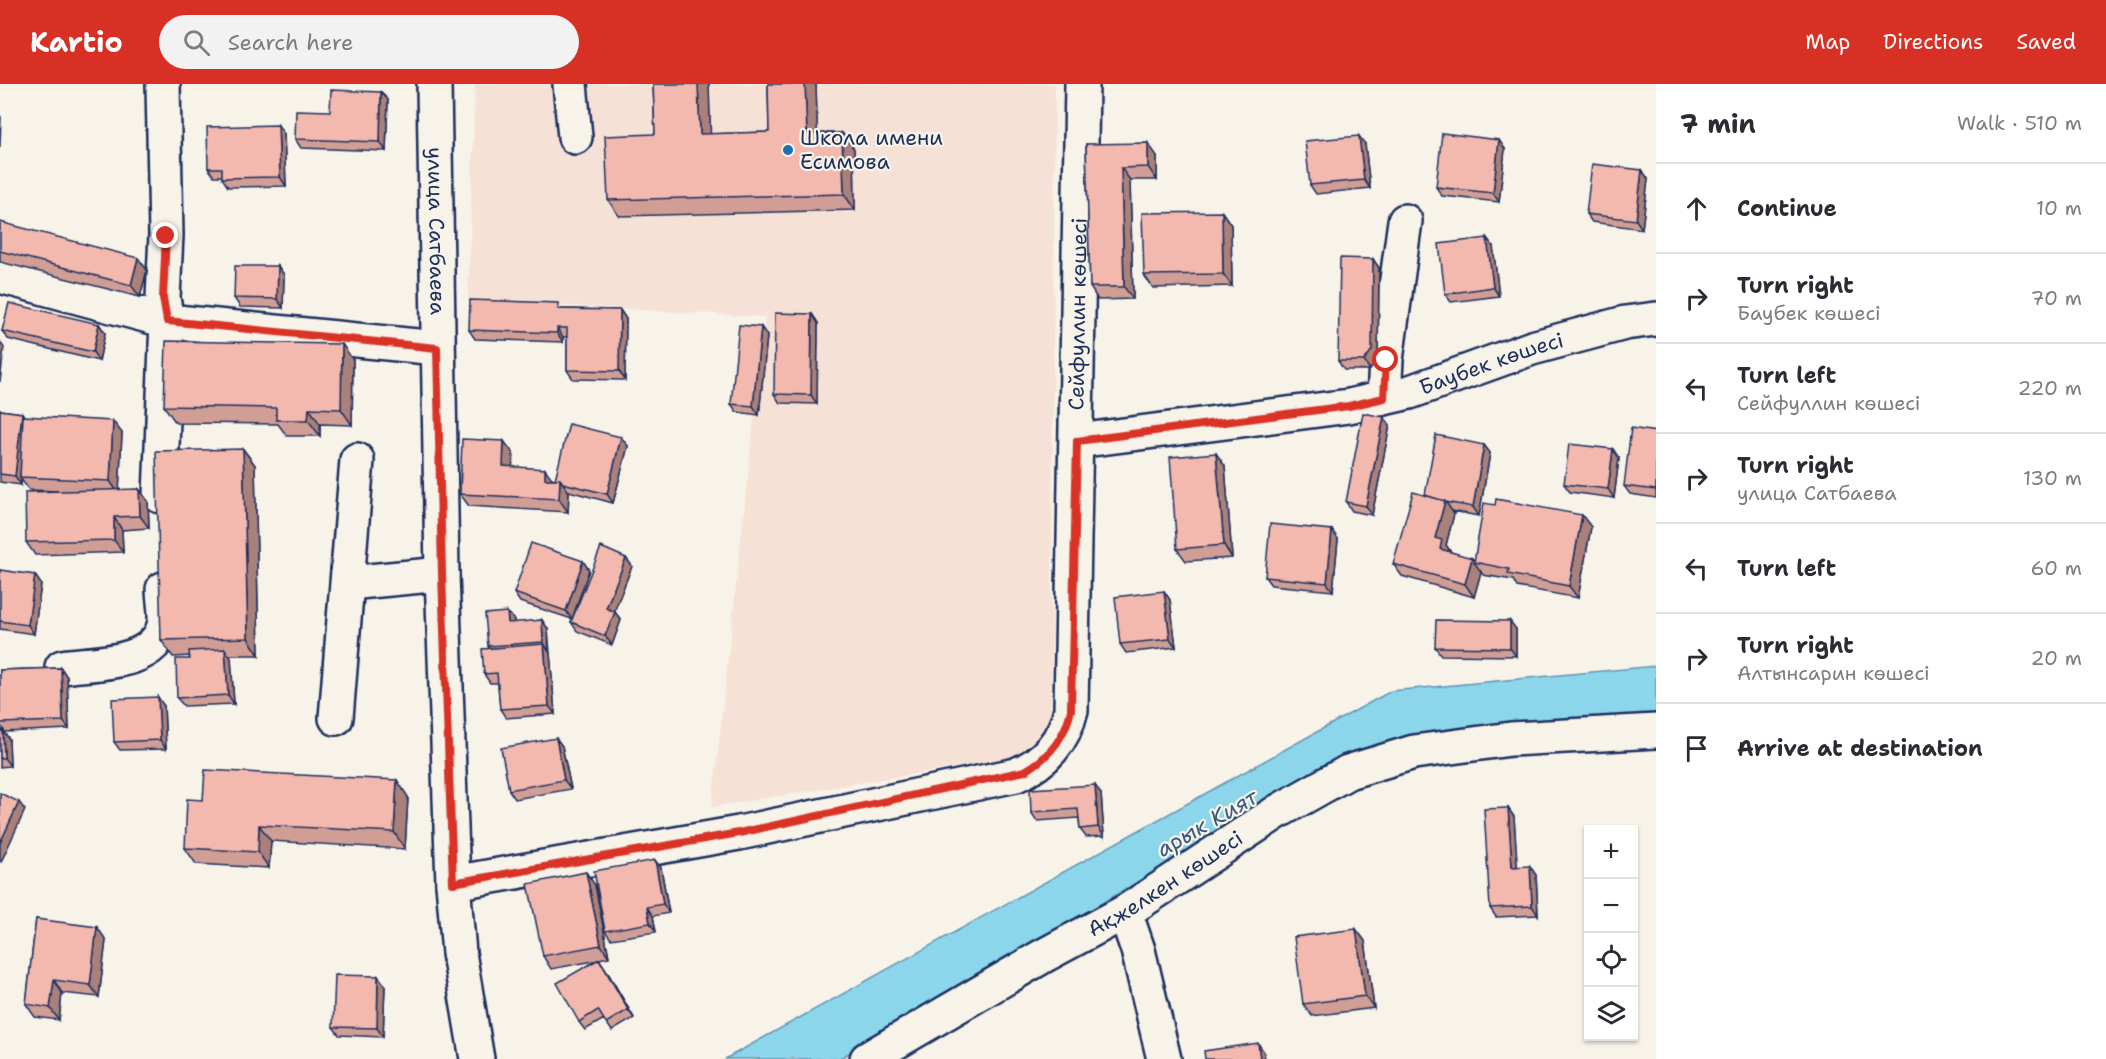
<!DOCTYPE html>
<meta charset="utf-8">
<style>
:root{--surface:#fff;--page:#f2f2f3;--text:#2b2b33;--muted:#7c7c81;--line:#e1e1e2;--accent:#d93025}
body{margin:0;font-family:"Shantell Sans",sans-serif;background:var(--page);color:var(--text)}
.controls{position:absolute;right:18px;bottom:18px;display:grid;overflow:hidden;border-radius:0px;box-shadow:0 2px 4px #0004}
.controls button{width:54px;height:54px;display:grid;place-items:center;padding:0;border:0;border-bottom:2px solid var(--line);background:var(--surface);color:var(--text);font:30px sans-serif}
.stop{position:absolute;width:18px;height:18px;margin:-14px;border:4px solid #d93025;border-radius:50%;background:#fff}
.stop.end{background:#d93025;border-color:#fff;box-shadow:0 2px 6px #0008}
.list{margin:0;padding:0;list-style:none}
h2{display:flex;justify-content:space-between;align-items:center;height:78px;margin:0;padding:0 24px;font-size:26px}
h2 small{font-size:20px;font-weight:400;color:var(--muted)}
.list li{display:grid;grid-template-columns:39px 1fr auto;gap:18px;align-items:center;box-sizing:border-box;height:90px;padding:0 24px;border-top:2px solid var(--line)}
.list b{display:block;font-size:22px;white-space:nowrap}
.list p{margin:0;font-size:20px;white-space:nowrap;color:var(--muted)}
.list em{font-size:20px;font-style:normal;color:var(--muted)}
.icon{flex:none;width:33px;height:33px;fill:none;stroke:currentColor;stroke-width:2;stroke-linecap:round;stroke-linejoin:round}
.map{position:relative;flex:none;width:1656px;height:975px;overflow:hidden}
header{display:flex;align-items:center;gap:36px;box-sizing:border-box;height:84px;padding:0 30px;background:var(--accent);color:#fff}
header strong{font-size:28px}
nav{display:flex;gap:33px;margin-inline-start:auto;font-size:21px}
.search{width:420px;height:54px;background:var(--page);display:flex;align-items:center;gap:15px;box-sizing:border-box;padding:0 21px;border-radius:33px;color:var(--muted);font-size:22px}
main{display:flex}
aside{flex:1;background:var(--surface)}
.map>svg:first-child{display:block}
.built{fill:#f6e1d7}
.water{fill:#8cd6ec;stroke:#5f93b3;stroke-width:1.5}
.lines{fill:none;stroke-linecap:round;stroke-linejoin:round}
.minor-casing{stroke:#1b2f5e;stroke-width:38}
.minor{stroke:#f7f3e8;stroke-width:33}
.wall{fill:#d19e96;stroke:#1b2f5e;stroke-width:1.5}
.shaded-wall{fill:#aa817a;stroke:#1b2f5e;stroke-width:1.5}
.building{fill:#f3b8ae;stroke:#1b2f5e;stroke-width:1.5}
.route{stroke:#d93025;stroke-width:8}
.poi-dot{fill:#1f6fb2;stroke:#f7f3e8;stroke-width:2}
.labels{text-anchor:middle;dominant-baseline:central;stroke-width:4.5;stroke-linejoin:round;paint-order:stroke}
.poi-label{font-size:21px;fill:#1b2f5e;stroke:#f7f3e8;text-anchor:start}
.street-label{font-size:21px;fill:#1b2f5e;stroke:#f7f3e8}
.water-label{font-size:22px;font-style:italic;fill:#375982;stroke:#f7f3e8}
</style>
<header>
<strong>Kartio</strong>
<div class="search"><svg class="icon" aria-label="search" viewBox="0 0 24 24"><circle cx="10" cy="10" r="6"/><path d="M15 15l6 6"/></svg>Search here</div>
<nav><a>Map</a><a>Directions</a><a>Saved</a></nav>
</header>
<main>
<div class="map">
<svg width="1656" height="975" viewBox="0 0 1656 975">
<rect width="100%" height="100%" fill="#f7f3e8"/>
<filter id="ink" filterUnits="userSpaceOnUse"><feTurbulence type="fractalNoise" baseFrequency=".0167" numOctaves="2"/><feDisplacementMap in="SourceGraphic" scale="12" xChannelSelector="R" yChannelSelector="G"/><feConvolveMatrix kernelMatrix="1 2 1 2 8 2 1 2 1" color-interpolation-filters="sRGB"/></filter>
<g filter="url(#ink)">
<path class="built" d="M475,0H1055L1051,646L1024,672L712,723L765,233L468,216Z"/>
<path class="water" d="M1656,582V632L1451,646L1359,677L1296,704L839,975H725L1391,607Z"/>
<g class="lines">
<defs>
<g id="minor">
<path id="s1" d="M434,0L442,490L453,799L459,869L477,975"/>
<path d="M570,0L575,53"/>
<path d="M0,192L167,237L437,264"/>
<path d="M1384,314L1386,276L1405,137"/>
<path id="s2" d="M1077,357L1349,322L1410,308L1532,264L1625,239L1656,235"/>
<path d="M160,412L167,237L163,214L166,151L163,0"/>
<path d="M348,499L442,490"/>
<path d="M62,583C95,578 153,582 164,542C167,532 163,516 163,505"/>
<path d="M336,634L357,376"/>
<path id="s3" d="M453,799L739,749L1016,691C1045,679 1064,656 1071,626L1082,0"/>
<path d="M1125,828L1138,866L1164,975"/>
<path id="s4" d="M867,975L1043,872L1125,828L1277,728L1348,688L1414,668L1511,655L1656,647"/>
</g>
</defs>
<use href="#minor" class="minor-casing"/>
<use href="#minor" class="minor"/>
</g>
<path class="wall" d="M653,0H709L710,50L769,48L768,0H816L817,49H842L854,65L855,126L619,132L608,116L655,50Z
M388,16L386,67L301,64L295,55L330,27Z
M284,50L286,102L228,103L222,94V92H214L208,84Z
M1086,60L1157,72V96H1130L1133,215L1098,216L1090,203Z
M1365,60L1370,104L1316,110L1310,101Z
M1505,65L1499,118L1442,112L1436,103Z
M1642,86L1648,95L1642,145L1592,138L1586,130Z
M1222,128L1231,141L1232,202L1153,204L1144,191Z
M0,138L147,186L140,213L0,178Z
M1493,162L1499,212L1451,218L1445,210Z
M1373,175L1379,184L1378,275L1370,286H1344L1338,277Z
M278,182L284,191L283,224L240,223L234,214Z
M562,225L620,226L626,235L625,296L573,295L567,286V253H563V258L475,255L469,246Z
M812,230L818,239L817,320L780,319L774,310Z
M99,240L105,249L99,277L8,255L2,247Z
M761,243L767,252L759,331L737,328L731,320Z
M353,276L352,341L320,340V352H287L278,340L176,339L164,322Z
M0,326L22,329L24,332L122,349L119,405L148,417L149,444L122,446L123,468L35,471L26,458L57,407L29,406L21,395V401L0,398Z
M1384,333L1390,341L1372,431L1352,427L1346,418Z
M1656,348V414L1630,410L1624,402Z
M1484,361L1490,369L1479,432L1452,427L1454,430L1446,461L1451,468L1474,476L1591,443L1578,514L1517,503L1513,496L1483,491L1481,488L1474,513L1402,492L1393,480Z
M628,362L613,419L569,407L568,428L469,422L460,410L513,369L512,383L555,395Z
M243,365L255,381L259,571H229L231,574L234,620L184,622L177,614L190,572L173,573L161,556Z
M1619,374L1614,414L1570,408L1564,400Z
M1225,382L1232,474L1186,477L1177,465Z
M1338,455L1333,507L1271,501L1265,493Z
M626,474L632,482L614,527L621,536L612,561L577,547L571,538L572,535L520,518L514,509L583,477L589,486L575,527Z
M0,486L41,500L34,550L0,545Z
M1164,507L1170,516L1176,563L1126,569L1120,560Z
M514,536V539L542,536L548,545L555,630L506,634L500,625L498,599H490L484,590L489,564L488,562Z
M1516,545V572L1441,571L1435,563Z
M61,584L67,593L69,645L5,648L0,641V586Z
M164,622L166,665L120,666L114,658Z
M0,647H3L9,655L10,682L0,683Z
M556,654L562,662L571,705L515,715L509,706Z
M1101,710L1104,752L1086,753L1080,745L1079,734L1037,737L1031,728Z
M408,713L405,765L271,757L269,784L196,780L185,764L203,716Z
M1508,724L1514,733L1517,783L1536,791L1538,831L1496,833L1490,824Z
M661,784L669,829L653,832L656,848L611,855L605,847Z
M595,801L609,873L599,875L605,884L634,934L612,947L604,935L585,946L579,938L599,876L551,885L543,872Z
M36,835L106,856L99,913L62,909L59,936L35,933L26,920Z
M1356,845L1365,857L1374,924L1312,932L1303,920Z
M385,901L383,953L339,951L333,943Z"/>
<path class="shaded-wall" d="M698,0H709L711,66L700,50Z
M805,0H816L818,66L807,50Z
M381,8L388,16L386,67L380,58Z
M0,32L1,33L0,63Z
M278,41L284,50L286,102L280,93Z
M842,49L854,65L855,126L844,110Z
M1359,52L1365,60L1370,104L1364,96Z
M1499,56L1505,65L1499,118L1493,109Z
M1148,59L1157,72V96L1148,83Z
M1121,84L1130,96L1133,215L1124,203Z
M1642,86L1648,95L1642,145L1636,136Z
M1222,128L1231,141L1232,202L1223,190Z
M1487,154L1493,162L1499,212L1493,203Z
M138,174L147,186L140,213L131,201Z
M1373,175L1379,184L1378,275L1370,286L1364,277Z
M278,182L284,191L283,224L277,215Z
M620,226L626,235L625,296L619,287Z
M812,230L818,239L817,320L811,311Z
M99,240L105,249L99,277L93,268Z
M761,243L767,252L759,331L753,322Z
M557,244L563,253V258L557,249Z
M0,257L4,264L0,298Z
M342,260L353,276L352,341L341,325Z
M309,324L320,340V352L308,336Z
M22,329L28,337L20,393L21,394V401L15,392Z
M1384,333L1390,341L1372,431L1366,422Z
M113,337L122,349L119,410L110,397Z
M621,353L628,362L613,419L607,410Z
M504,357L513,369L512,395L503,382Z
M1484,361L1490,369L1479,432L1473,423Z
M243,365L255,381L259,571L248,554Z
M1613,365L1619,374L1614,414L1608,405Z
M1216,369L1225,382L1232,474L1224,461Z
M545,385L554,397L545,395Z
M560,395L569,408L568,428L559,415Z
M139,405L148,417L149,444L140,432Z
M1445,417L1454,430L1446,461L1451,469L1440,465L1435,454Z
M1582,431L1591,443L1578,514L1569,502Z
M114,433L122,446L123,468L114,456Z
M1332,446L1338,455L1333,507L1327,499Z
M626,474L632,482L612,533L606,524Z
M1472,474L1475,478H1474L1481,488L1474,513L1465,500Z
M583,477L589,486L572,535L566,527Z
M35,491L41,500L34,550L28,541Z
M1164,507L1170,516L1176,563L1170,555Z
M507,528L514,536L515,548L508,539Z
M615,528L621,536L612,561L605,552Z
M542,536L548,545L549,567L543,558Z
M1510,537L1516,545V572L1510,564Z
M544,560L550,569L555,630L549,622Z
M225,565L231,574L234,620L228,611Z
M61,584L67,593L69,645L63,637Z
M158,613L164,622L166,665L160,656Z
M3,647L9,655L10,682L4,674Z
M556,654L562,662L571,705L564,696Z
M397,696L408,713L405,765L394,748Z
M1095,701L1101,710L1104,752L1098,743Z
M19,718L25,726L1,778L0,777V759Z
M1508,724L1514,733L1518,792L1512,783Z
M259,741L271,757L269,784L258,768Z
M655,776L661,784L669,829L663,820Z
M1530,782L1536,791L1538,831L1532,822Z
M586,788L595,801L609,873L601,861Z
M647,823L653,832L656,848L650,839Z
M97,843L106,856L99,913L90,901Z
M1356,845L1365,857L1374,924L1365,912Z
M599,875L605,884L634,934L628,926Z
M378,892L385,901L383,953L377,944Z
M54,896L62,909L59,936L50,924Z
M1258,959L1264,968L1265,975H1260Z"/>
<path class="building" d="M653,0H698L700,50L769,48L768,0H805L807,50L842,49L844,110L608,116L605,52L655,50Z
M331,6L381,8L380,58L295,55L296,26L330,27Z
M278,41L280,93L222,94V84H208L207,43Z
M1442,49L1499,56L1493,109L1436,103Z
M1359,52L1364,96L1310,101L1305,57Z
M1148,59V83L1121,84L1124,203H1090L1086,60Z
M1592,80L1642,86L1636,136L1586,130Z
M1222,128L1223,190L1144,191L1142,129Z
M0,138L138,174L131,201L0,167Z
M1487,154L1493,203L1445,210L1439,160Z
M1340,174L1373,175L1372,266L1364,277H1338Z
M235,182H278L277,215L234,214Z
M470,216L558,219V225L620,226L619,287L567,286V244H557V249L469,246Z
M9,219L99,240L93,268L2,247Z
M775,229L812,230L811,311L774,310Z
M739,241L761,243L753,322L731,320Z
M166,257L342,260L341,325L309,324L308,336H276V324L164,322Z
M0,326L22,329L15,392L0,390Z
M1363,329L1384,333L1366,422L1346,418Z
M23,332L113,337L110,397L20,393Z
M569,340L621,353L607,410L563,399L560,395H555Z
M1631,344L1656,348V406L1624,402Z
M1436,351L1484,361L1473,423L1445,418V417L1425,411Z
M462,355L504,357L503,382L545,385V395H560L559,415L460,410Z
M1569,360L1613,365L1608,405L1564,400Z
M243,365L248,554L161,556L156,367Z
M1216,369L1224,461L1177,465L1170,373Z
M139,405L140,432L114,433V456L26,458L25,408Z
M1413,408L1445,417L1435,454L1442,456L1440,465L1472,474L1465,500L1393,480Z
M1496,415L1582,431L1569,502L1508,490L1509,485L1474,478L1484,419L1495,421Z
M1270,440L1332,446L1327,499L1265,493Z
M531,459L583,477L566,527L514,509Z
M601,463L626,474L606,524L615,528L605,552L571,538Z
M0,486L35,491L28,541L0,537Z
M1164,507L1170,555L1120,560L1115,513Z
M507,528L508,539L542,536L543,558L488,562L485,530Z
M1436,536L1510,537V564L1435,563Z
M544,560L549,622L500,625L497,589L484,590L482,565Z
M225,565L228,611L177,614L176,575H190L189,567Z
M61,584L63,637L0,639V586Z
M158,613L160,656L114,658L112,615Z
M0,647H3L4,674H0Z
M556,654L564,696L509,706L501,664Z
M205,686L397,696L394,748L259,741L258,768L185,764L187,715L203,716Z
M1095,701L1098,743L1080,745L1078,725L1031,728L1030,705Z
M0,709L19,718L0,759Z
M1508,724L1512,783L1530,782L1532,822L1490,824L1484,725Z
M655,776L663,820L647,823L650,839L605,847L594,787Z
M586,788L601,861L543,872L528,800Z
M36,835L97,843L90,901L54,896L50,924L26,920Z
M1356,845L1365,912L1303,920L1294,853Z
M599,875L628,926L606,939L598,926L579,938L557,899Z
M335,891L378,892L377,944L333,943Z
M1258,959L1260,975H1205L1204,967Z"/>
</g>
<g class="lines" filter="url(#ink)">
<path class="route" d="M166,152L163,214L167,237L437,264L442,490L453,799L739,749L1025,687C1050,673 1065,653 1071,626L1077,357L1349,322L1384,314L1386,276"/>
</g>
<circle class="poi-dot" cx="788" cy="66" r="6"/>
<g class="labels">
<g class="poi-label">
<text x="800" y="54">Школа имени<tspan x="800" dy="24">Есимова</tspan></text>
</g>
<g class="street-label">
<text stroke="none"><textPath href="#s1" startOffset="147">улица Сатбаева</textPath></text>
<text stroke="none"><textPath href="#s3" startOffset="1058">Сейфуллин көшесі</textPath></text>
<text stroke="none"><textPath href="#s2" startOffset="423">Баубек көшесі</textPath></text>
<text stroke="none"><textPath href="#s4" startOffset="346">Ақжелкен көшесі</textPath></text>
</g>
<g class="water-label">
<text transform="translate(1207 739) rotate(-30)">арык Кият</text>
</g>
</g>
</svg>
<div class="controls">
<button>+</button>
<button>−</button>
<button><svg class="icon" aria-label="locate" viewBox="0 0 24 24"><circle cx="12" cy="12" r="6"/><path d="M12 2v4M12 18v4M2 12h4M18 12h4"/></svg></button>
<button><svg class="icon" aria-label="layers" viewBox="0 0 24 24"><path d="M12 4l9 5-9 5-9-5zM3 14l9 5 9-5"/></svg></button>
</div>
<div class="stop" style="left:1386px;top:276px"></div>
<div class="stop end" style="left:166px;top:152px"></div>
</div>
<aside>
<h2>7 min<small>Walk · 510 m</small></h2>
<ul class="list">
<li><svg class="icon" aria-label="ahead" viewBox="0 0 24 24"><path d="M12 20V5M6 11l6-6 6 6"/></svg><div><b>Continue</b></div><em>10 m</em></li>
<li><svg class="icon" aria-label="right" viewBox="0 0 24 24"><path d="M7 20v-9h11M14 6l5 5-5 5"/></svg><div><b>Turn right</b><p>Баубек көшесі</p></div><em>70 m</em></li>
<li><svg class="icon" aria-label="left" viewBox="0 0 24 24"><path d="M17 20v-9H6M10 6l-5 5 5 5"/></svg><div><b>Turn left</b><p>Сейфуллин көшесі</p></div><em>220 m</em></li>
<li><svg class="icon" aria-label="right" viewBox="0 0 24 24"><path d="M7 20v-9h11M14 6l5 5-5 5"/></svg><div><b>Turn right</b><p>улица Сатбаева</p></div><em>130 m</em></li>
<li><svg class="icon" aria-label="left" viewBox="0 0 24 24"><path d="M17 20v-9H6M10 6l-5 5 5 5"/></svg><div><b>Turn left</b></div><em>60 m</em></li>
<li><svg class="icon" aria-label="right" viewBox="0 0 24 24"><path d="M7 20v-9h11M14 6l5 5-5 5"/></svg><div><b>Turn right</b><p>Алтынсарин көшесі</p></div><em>20 m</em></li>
<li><svg class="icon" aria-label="arrive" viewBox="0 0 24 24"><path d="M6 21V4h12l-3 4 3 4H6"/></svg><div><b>Arrive at destination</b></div></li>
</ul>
</aside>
</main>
